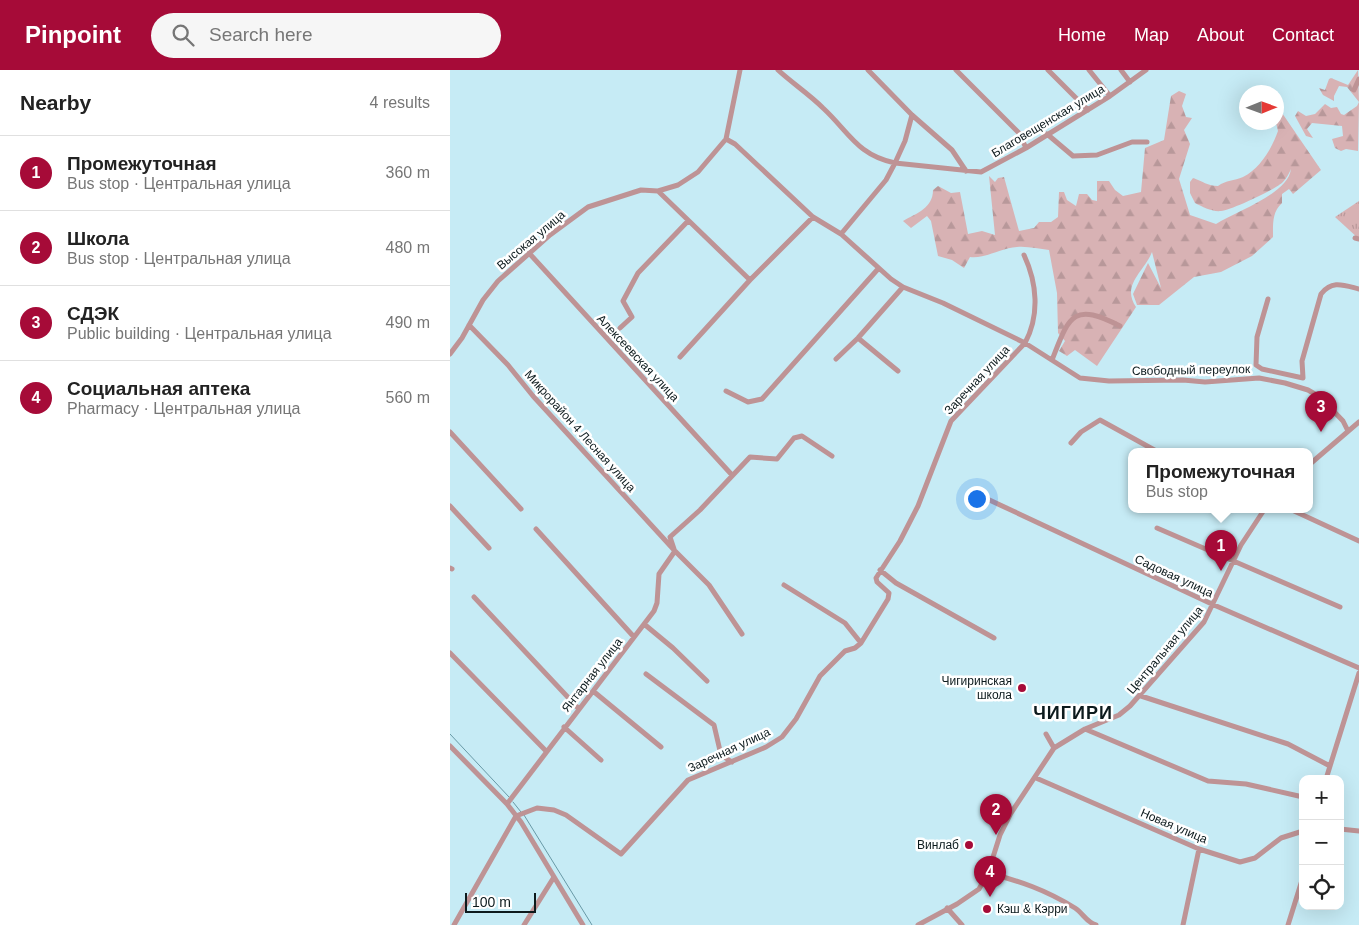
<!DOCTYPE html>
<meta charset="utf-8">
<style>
:root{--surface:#fff;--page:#f6f6f6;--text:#222;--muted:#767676;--line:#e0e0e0;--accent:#a60b38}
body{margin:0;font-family:Helvetica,sans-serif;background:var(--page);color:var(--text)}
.controls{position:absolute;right:15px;bottom:15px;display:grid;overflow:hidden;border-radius:10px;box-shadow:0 5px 20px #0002}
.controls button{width:45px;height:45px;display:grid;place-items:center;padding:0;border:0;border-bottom:1px solid var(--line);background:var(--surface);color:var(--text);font:25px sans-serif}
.compass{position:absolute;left:789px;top:15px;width:45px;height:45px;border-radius:50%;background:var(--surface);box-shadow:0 5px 20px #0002;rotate:89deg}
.scale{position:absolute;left:15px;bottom:12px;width:71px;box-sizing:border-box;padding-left:5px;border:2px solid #0c1a1d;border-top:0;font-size:14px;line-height:18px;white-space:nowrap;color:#0c1a1d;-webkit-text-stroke:4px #fff;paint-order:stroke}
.you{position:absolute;left:526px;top:428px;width:18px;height:18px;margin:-12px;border:4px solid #fff;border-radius:50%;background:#1a73e8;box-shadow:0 0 0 8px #1a73e833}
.badge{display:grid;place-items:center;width:32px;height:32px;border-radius:50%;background:var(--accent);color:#fff;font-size:16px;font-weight:700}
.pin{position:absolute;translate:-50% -41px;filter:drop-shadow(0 1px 2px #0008)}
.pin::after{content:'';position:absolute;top:26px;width:18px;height:15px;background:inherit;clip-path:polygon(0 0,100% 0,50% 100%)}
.popup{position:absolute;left:678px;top:378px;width:185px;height:65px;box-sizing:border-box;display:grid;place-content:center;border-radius:10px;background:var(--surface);filter:drop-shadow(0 1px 4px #0005);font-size:16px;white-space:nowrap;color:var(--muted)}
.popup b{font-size:19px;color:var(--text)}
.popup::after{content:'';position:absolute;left:50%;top:100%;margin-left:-10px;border:10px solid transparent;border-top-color:var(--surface)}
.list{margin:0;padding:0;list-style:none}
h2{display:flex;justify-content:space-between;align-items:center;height:65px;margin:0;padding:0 20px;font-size:21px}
h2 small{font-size:16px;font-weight:400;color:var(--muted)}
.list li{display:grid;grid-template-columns:32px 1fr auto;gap:15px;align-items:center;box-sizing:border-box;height:75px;padding:0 20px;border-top:1px solid var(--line)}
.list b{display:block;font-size:19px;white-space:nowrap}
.list p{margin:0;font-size:16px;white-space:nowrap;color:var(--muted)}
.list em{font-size:16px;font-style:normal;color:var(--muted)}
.icon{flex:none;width:28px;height:28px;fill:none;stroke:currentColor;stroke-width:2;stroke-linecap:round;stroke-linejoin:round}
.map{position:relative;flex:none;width:909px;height:855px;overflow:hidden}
header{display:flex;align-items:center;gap:30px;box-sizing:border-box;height:70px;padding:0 25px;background:var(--accent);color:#fff}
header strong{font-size:24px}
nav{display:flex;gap:28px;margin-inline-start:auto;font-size:18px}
.search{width:350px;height:45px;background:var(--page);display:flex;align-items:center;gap:12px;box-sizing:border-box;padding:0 18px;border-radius:28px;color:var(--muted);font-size:19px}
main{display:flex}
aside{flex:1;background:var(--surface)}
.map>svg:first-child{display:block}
.grass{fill:url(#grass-tufts)}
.forest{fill:url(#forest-firs)}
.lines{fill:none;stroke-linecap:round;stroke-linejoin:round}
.stream{stroke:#6899a6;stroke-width:1}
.minor{stroke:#be9395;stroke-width:5}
.poi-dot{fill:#a60b38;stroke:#fff;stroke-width:2}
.labels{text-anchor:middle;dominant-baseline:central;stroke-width:5;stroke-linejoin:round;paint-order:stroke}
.street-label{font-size:12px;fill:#0c1a1d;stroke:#fff}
.poi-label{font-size:12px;fill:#0c1a1d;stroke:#fff;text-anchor:end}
.district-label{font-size:18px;font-weight:bold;letter-spacing:1px;fill:#0c1a1d;stroke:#fff}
</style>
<header>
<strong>Pinpoint</strong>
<div class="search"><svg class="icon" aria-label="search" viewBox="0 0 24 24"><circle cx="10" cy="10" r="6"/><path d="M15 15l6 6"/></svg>Search here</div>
<nav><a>Home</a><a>Map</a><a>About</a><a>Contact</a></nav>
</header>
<main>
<aside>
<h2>Nearby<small>4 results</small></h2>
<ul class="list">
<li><span class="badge">1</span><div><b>Промежуточная</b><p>Bus stop · Центральная улица</p></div><em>360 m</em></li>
<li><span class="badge">2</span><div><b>Школа</b><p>Bus stop · Центральная улица</p></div><em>480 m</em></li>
<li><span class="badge">3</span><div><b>СДЭК</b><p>Public building · Центральная улица</p></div><em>490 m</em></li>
<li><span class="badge">4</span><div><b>Социальная аптека</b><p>Pharmacy · Центральная улица</p></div><em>560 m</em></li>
</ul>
</aside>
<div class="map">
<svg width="909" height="855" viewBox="0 0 909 855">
<defs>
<pattern id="grass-tufts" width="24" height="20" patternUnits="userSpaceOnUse" patternTransform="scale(1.25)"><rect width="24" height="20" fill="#d8b2b4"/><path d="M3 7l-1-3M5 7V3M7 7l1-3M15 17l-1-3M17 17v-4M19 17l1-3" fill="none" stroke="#b8989a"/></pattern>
<pattern id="forest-firs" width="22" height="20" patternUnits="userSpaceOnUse" patternTransform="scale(1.25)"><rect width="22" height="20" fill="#d8b2b4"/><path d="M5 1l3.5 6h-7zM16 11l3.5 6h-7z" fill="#b8989a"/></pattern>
</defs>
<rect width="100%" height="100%" fill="#c6ebf5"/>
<path class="grass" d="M909,131V169L885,147Z"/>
<path class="forest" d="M908,0L909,32L897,17L889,16L884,26V31L873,25L869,18L875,20L879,9L881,8L898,15Z
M729,21L736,24L732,36L736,47L742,48L734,60L740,74L729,109L740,145L766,154C787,141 838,124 841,99C839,103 837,108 833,112C826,119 782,140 771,141C762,142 753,137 745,133L740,123V112L743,108C752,111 758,116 768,116C776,110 784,111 793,107C810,99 822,78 828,61L826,53L827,39L830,40L871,100L843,124L839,119L832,124V133C822,142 823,154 823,167L802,186L771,202L744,207L709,235H687L683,224L698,193L711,218L702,182C694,202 671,215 686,237L647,296L625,280L617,286L609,281L615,271L608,263L607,223L599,180C589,179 577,176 567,177C551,178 535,189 520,187L514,198L502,190L488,186L481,151L477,146L461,158L453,151C467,143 483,138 483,120L488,116L501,123L510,122L518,164L532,161L545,165L539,106L545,112L548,108L554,107L569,161L584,158L589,152H601L608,147L609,122H614L617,130L626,136L629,124H637L642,130L647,131V111H659L665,120L673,126L691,122L695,78L714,70L721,26Z
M909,32L908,81L896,79L891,81L885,78L882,69L893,66L892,56L862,53L857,59L863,68L856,66L845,46L848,41L856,46L865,44L875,34L881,38L887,37L891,44L894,45L907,36Z"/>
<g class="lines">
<path class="stream" d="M0,664L59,727
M63,732L71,742
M74,745L142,855"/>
<path class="minor" d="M328,0C342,13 359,24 373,38C399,62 407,85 445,93L455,71L462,45
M418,0L462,45L502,80L516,101
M506,0L569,63L576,78
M598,0L638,40
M639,0L660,26
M671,0L680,12
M904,20L909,9
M597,64L623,86L647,85L682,72H697
M276,69L285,74L363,147L391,164L441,209L453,217L493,233L575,273L630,308L659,311L733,310L755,312L809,308L835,313L858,320L870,327L893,351L898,361
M208,121L228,115L248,102L276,69L290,0
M391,164L436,110L445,93L531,102L576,78L660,26L696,0
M905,168L909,169
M79,183L282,405
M818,229L807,267L806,295L812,299L853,308L852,291L871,224C882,210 893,215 909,219
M19,255L58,295L83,326L225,481L259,515L292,564
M170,258L182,247L173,231L188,203L238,151
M408,268L448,301
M0,284L12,268L33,230L48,211L100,165L138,137L191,120L208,121L300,210
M230,287L300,210L363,147
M386,289L408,268L453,217
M602,290C619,247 622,231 670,256
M276,321L298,332L312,329L428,199
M0,362L71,439
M621,373L631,362L650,350L708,382
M860,394L909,352
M533,427L764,535L909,598
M0,436L39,478
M842,440L909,471
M707,458L890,537
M86,459L184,567
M224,479L220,467L250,440L300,387L327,389L344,368L352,366L382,386
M0,498L2,499
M430,500L446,513L544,568
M334,515L395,553L411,573
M24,527L128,638
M194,554L223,578L257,611
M0,583L96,681
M196,604L264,655L271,685L282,692
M143,621L211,677
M691,626L838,674L880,696
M114,657L151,690
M635,659L758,711L796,714L853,727
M596,664L604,678
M0,676L57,734L71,752L133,855
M586,708L749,779L790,792L805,788L831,768L853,761
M876,709L909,603
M57,734L204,541L207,533L209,504L225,481
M890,759L909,761
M538,803C570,811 596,820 625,838C633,843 636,852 646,855
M497,838L512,855
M4,855L66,746L87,738L104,740L116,745L171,784L238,710L316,677L332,667L346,649L370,606L395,581L405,578L411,573L438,529L439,523L427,512L426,508L450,471L468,436L501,351L575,273C590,245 587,213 574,185
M74,855L104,807
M468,855L507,834L529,819L538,803L550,765L561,743L604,678L635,659L669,645L680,636L754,552L791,475L814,440
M733,855L749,779
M838,855L853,807"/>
</g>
<g class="poi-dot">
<circle cx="572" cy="618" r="5"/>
<circle cx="519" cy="775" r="5"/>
<circle cx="537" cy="839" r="5"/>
</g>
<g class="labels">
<g class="street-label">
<text transform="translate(598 51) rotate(-31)">Благовещенская улица</text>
<text transform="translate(81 170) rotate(-40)">Высокая улица</text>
<text transform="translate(188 288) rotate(47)">Алексеевская улица</text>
<text transform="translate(741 300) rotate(-1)">Свободный переулок</text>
<text transform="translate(527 310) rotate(-47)">Заречная улица</text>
<text transform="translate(130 361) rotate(48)">Микрорайон 4 Лесная улица</text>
<text transform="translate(724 506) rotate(25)">Садовая улица</text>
<text transform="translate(715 580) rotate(-50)">Центральная улица</text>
<text transform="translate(142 605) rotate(-52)">Янтарная улица</text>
<text transform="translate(279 680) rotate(-25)">Заречная улица</text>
<text transform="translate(724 756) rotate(23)">Новая улица</text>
</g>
<g class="poi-label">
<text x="562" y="611">Чигиринская<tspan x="562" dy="14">школа</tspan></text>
<text x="509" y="775">Винлаб</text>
<text x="547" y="839" text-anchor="start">Кэш &amp; Кэрри</text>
</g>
<g class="district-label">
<text x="623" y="643">ЧИГИРИ</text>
</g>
</g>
</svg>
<div class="controls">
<button>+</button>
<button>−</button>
<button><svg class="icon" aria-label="locate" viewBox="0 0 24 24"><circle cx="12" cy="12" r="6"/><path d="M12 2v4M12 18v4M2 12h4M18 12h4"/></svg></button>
</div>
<svg class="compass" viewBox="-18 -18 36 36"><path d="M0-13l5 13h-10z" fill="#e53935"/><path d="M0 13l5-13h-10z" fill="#767676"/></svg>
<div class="scale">100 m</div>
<div class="you"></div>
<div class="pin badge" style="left:771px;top:501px">1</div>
<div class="popup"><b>Промежуточная</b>Bus stop</div>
<div class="pin badge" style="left:546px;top:765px">2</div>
<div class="pin badge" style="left:871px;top:362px">3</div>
<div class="pin badge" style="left:540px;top:827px">4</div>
</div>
</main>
